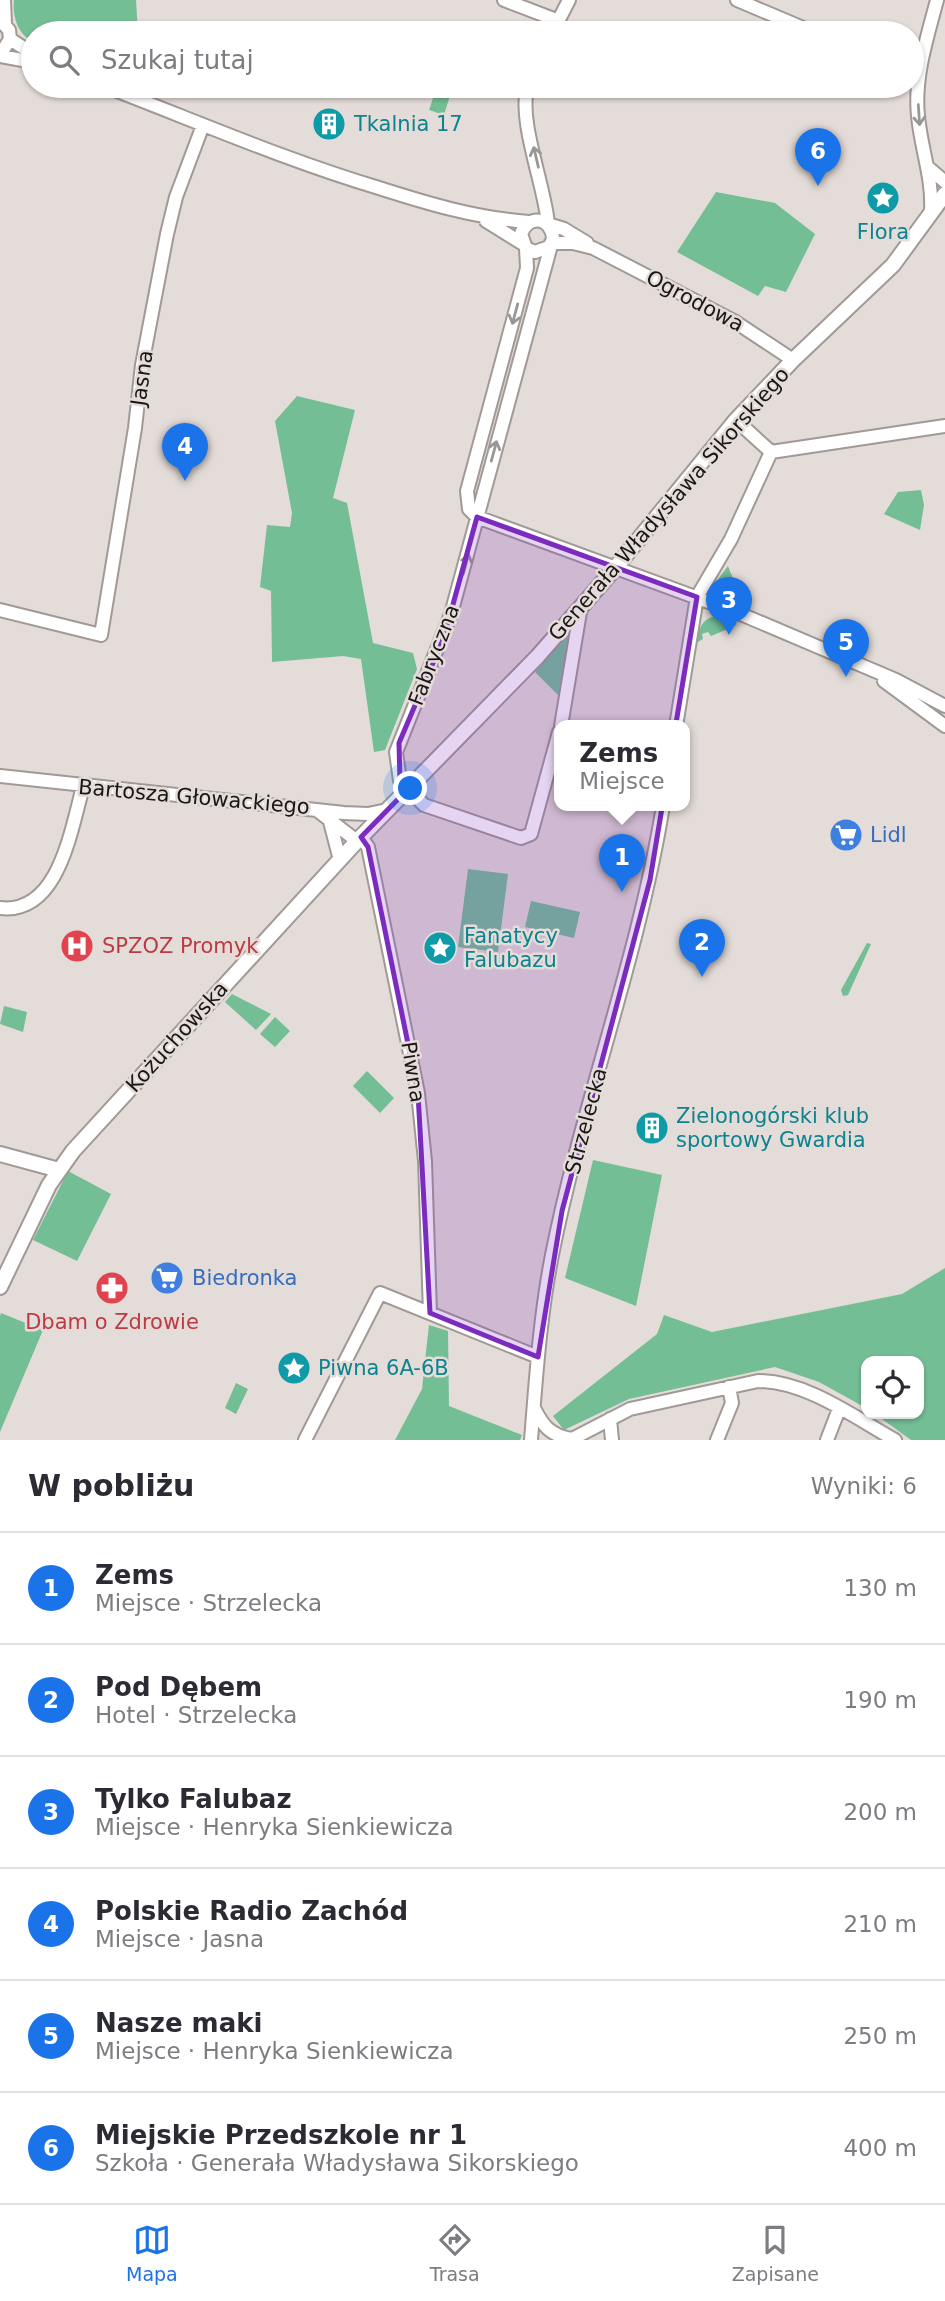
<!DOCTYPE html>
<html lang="pl">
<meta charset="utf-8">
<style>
:root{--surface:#fff;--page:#f2f2f3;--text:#2b2b33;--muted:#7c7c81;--line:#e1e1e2;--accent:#1a73e8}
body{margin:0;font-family:"DejaVu Sans",sans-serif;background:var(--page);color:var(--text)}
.controls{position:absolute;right:21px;bottom:21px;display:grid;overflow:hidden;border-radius:14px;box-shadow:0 2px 5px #0004}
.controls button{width:63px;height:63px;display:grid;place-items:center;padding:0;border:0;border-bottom:2px solid var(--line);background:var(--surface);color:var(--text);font:35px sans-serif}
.you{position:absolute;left:411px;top:789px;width:24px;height:24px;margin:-18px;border:5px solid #fff;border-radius:50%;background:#1a73e8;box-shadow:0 0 0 10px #1a73e833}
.badge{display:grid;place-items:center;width:46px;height:46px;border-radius:50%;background:var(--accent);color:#fff;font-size:23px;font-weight:700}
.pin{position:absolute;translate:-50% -58px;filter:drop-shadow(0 2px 4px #0008)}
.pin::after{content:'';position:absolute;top:37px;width:24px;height:21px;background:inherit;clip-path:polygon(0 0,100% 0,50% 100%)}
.popup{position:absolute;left:554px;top:720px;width:136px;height:91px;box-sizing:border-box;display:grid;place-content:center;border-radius:14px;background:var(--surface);filter:drop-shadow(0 2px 5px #0005);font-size:23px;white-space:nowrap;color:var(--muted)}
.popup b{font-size:26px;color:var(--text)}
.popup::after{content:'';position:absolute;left:50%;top:100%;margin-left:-14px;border:14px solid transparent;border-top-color:var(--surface)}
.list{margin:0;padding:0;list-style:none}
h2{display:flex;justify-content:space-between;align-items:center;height:91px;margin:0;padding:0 28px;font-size:30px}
h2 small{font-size:23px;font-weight:400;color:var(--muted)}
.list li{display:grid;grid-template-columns:46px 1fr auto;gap:21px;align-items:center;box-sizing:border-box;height:112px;padding:0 28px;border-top:2px solid var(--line)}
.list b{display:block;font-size:26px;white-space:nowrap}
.list p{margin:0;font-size:23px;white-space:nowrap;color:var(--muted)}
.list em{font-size:23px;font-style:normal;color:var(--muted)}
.icon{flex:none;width:38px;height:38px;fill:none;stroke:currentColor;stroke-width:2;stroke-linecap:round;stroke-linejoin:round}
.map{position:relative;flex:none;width:945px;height:1440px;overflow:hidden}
.search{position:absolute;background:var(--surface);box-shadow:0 2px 5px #0004;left:21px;right:21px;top:21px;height:77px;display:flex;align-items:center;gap:18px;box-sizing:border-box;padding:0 24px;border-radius:38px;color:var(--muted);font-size:26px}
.sheet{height:763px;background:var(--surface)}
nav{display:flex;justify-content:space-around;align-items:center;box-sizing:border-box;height:98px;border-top:2px solid var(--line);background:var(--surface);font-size:19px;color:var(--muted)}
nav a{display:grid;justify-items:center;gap:4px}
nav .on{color:var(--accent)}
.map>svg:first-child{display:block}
.green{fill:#74be96}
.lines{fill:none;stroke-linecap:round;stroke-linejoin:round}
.minor-casing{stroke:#a19996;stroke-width:16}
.major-casing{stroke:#a19996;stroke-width:18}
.minor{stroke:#fff;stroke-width:12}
.major{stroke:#fff;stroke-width:14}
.oneway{stroke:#989696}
.marked{fill:#7b2cbf;fill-opacity:0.2;stroke:#7b2cbf;stroke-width:5;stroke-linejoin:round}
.labels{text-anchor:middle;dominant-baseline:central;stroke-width:5;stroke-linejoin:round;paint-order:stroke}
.culture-label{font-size:21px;fill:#0d838f;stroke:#e4dcd8;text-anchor:start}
.street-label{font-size:21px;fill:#191615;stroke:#e4dcd8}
.shop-label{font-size:21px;fill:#366cbe;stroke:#e4dcd8;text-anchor:start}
.health-label{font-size:21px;fill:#be3a42;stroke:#e4dcd8;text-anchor:start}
</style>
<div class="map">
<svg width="945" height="1440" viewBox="0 0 945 1440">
<rect width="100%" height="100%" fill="#e4dcd8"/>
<path class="green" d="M14,0H136L138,33H33V41C18,36 12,15 14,0Z
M437,86H453L444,115L429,110Z
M716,192L775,203L815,234L786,292L765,286L758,296L677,252Z
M297,396L355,410L333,498L347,503L373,643L413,653L417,669L385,750L374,752L361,659L343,656L272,662L271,591L260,587L267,525L290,527L292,513L275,421Z
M921,490L924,505L920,530L884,514L898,492Z
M728,566L743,604L717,589L716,582Z
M719,616L736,624L735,626L711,636L708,632L702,634L703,639L696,643C699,628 702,617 719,616Z
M567,636H571L559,696L535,672Z
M468,869L508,874L498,952L458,947Z
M531,901L580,912L574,938L525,927Z
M867,943L871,944L848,995L843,996L841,990Z
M232,994L271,1014L256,1030L225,1002Z
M4,1006L27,1012L23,1032L0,1024Z
M275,1017L290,1031L275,1047L260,1034Z
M367,1071L394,1098L380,1113L353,1086Z
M593,1160L662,1175L636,1306L565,1278Z
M68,1171L111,1194L77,1261L33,1240Z
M945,1268V1440H911L875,1414H919V1361H866V1408L819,1382L775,1367L629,1399L564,1430L553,1416L657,1334L664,1315L712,1332L902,1294Z
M1,1313L43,1330L0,1432V1316Z
M429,1325L448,1331L449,1406L522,1435L520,1440H395L422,1389Z
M236,1383L248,1389L236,1414L225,1408Z"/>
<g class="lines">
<defs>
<path id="minor" d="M4,0L5,24
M504,0L559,21
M737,0L815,33
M0,20L9,30L10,39L0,55
M552,33L569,0
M10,39L33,54
M0,56L33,62
M104,86C196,121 285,160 379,188C429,204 476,218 529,222
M528,86C517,119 545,186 548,224L564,229L587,243
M930,169L945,182
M931,212C933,178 921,149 918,116C914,77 927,38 937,0
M486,221L523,244
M551,243H573L593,248L734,321L793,360
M549,247L535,252L526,248L521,234C528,214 551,217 553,238L451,614L396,752L400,781L424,805L521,838L531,834L559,732
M526,248L527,268L467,491L469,509L477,517L736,612L896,680L945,706
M771,452L945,426
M0,610L101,635L135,428L142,365L167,234L176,197L203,125
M884,681L945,726
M561,726L581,606
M676,726L697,597L731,539L771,452L736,420
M0,776L344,813L368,814L387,810
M318,811L357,841
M329,818L340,860
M361,837L368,847L418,1093L425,1161L430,1313
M0,908C59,915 71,829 83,787
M534,1408C543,1426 550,1435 571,1439
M610,1419L612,1440
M305,1440L380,1293L538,1357
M531,1440C536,1378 540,1316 552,1255C582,1104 638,959 663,806
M570,1440L630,1409L758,1381C806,1381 854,1417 895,1440
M717,1440L732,1403L729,1387
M827,1440L839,1409"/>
<path id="major" d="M0,1154L59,1170
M0,1287L49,1185L73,1151L357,841L538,656L616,567L736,420L793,360L893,265L945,194"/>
</defs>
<use href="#minor" class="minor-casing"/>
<use href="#major" class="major-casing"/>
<use href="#minor" class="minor"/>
<use href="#major" class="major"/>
</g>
<defs><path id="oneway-shaft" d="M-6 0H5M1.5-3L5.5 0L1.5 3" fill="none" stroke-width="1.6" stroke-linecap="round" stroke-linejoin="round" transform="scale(1.75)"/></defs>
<g class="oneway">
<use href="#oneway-shaft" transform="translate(919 115) rotate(86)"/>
<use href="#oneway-shaft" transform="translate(536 157) rotate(-103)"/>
<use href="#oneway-shaft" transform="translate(515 314) rotate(105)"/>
<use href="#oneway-shaft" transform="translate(494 451) rotate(-75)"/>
<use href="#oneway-shaft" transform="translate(466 564) rotate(-75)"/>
</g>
<path class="marked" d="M477,517L697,597L650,880L562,1211L538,1357L430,1313L418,1093L368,847L361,837L408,789L400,781L399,743L444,637Z"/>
<defs>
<symbol id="building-disc" viewBox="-11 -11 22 22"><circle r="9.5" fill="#0f9aa8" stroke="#e4dcd8"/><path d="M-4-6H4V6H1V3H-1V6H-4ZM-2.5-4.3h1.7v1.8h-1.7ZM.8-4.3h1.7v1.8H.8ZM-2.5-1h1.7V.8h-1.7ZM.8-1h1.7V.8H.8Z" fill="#fff"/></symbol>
<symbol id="sight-disc" viewBox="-11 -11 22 22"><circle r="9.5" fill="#0f9aa8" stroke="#e4dcd8"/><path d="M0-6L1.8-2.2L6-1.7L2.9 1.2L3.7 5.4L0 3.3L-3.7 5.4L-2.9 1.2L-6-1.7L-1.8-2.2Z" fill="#fff"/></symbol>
<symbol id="supermarket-disc" viewBox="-11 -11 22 22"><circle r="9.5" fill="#3f7fe0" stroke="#e4dcd8"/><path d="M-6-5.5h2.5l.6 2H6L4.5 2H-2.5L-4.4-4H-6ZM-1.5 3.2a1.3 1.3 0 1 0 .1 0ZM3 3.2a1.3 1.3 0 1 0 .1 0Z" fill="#fff"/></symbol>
<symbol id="hospital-disc" viewBox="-11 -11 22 22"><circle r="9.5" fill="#e0444e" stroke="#e4dcd8"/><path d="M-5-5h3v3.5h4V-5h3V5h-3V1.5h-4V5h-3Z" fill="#fff"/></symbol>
<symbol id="pharmacy-disc" viewBox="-11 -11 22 22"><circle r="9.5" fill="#e0444e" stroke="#e4dcd8"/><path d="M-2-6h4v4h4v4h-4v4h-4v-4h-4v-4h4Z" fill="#fff"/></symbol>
</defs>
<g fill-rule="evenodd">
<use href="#building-disc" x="310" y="105" width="38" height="38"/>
<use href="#sight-disc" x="864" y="179" width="38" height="38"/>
<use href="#supermarket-disc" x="827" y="816" width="38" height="38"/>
<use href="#hospital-disc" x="58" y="927" width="38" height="38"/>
<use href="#sight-disc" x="421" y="929" width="38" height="38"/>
<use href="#building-disc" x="633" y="1109" width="38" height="38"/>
<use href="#supermarket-disc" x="148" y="1259" width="38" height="38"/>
<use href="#pharmacy-disc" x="93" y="1269" width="38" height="38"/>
<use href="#sight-disc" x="275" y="1349" width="38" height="38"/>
</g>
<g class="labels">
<g class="culture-label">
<text x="354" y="124">Tkalnia 17</text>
<text x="883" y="232" text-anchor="middle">Flora</text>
<text x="464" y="936">Fanatycy<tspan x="464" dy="24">Falubazu</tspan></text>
<text x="676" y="1116">Zielonogórski klub<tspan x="676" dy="24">sportowy Gwardia</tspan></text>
<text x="318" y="1368">Piwna 6A-6B</text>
</g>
<g class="street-label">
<text transform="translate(695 301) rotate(28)">Ogrodowa</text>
<text transform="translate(142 378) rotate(-82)">Jasna</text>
<text transform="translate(669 504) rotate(-49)">Generała Władysława Sikorskiego</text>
<text transform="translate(434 655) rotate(-69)">Fabryczna</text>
<text transform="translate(194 797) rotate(5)">Bartosza Głowackiego</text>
<text transform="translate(177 1037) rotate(-48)">Kożuchowska</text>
<text transform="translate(413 1072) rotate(81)">Piwna</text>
<text transform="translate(586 1121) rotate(-75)">Strzelecka</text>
</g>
<g class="shop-label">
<text x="870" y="835">Lidl</text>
<text x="192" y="1278">Biedronka</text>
</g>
<g class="health-label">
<text x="102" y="946">SPZOZ Promyk</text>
<text x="112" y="1322" text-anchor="middle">Dbam o Zdrowie</text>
</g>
</g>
</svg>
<div class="controls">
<button><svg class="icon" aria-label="locate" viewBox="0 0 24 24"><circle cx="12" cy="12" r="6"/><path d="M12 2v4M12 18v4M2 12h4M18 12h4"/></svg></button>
</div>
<div class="you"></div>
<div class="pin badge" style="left:622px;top:892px">1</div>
<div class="popup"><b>Zems</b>Miejsce</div>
<div class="pin badge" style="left:702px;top:977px">2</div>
<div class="pin badge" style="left:729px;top:635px">3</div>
<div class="pin badge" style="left:185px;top:481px">4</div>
<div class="pin badge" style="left:846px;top:677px">5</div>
<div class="pin badge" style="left:818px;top:186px">6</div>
<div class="search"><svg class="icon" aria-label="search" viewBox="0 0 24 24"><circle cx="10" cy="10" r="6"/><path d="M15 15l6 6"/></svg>Szukaj tutaj</div>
</div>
<section class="sheet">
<h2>W pobliżu<small>Wyniki: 6</small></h2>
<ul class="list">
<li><span class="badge">1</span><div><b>Zems</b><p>Miejsce · Strzelecka</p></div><em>130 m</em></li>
<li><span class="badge">2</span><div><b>Pod Dębem</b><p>Hotel · Strzelecka</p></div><em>190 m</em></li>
<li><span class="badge">3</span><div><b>Tylko Falubaz</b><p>Miejsce · Henryka Sienkiewicza</p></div><em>200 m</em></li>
<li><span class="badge">4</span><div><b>Polskie Radio Zachód</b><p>Miejsce · Jasna</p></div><em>210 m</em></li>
<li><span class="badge">5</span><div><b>Nasze maki</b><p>Miejsce · Henryka Sienkiewicza</p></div><em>250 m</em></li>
<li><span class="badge">6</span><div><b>Miejskie Przedszkole nr 1</b><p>Szkoła · Generała Władysława Sikorskiego</p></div><em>400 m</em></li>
</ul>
</section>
<nav>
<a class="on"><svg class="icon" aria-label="map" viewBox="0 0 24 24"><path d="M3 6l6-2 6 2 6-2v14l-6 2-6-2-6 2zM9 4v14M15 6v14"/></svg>Mapa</a>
<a><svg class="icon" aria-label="directions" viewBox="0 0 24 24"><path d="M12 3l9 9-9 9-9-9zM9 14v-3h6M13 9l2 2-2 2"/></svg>Trasa</a>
<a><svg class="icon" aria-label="saved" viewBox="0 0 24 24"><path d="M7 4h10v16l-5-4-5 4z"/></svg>Zapisane</a>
</nav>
